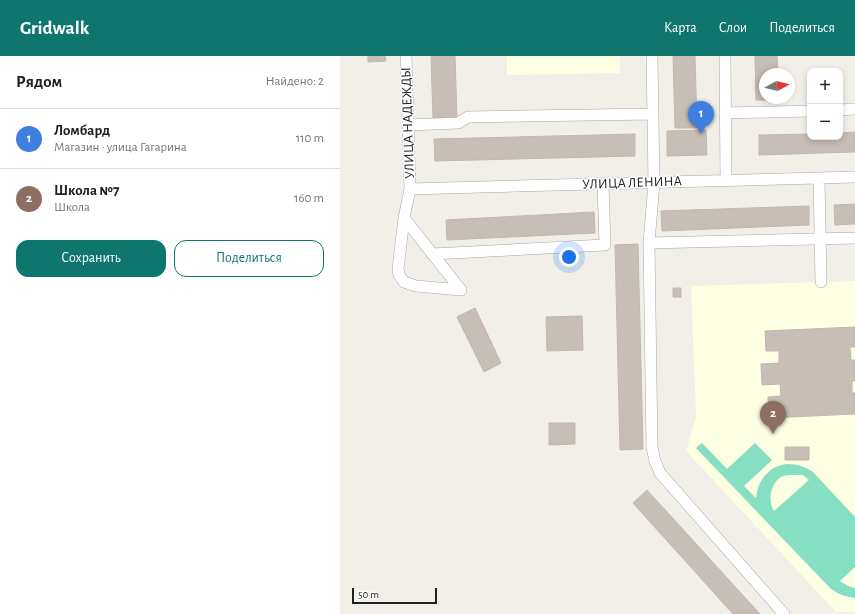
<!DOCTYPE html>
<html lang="ru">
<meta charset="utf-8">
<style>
:root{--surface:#fff;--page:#f2f2f2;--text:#222;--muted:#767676;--line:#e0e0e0;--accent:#0f766e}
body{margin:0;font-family:"Alegreya Sans",sans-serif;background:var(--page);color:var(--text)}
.controls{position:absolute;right:12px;top:12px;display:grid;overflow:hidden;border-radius:8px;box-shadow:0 2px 6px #0003}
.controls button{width:36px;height:36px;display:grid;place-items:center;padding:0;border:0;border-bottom:1px solid var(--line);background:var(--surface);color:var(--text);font:20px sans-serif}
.compass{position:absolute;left:419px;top:12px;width:36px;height:36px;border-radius:50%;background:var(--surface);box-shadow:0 2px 6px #0003;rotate:82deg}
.scale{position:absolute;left:12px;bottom:10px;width:85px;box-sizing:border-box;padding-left:4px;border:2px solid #212121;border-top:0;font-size:11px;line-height:14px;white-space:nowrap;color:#212121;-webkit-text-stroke:3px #fff;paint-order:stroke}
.you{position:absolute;left:229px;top:201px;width:14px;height:14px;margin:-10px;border:3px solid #fff;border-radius:50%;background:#1a73e8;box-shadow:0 0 0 6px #1a73e833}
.badge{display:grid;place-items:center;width:26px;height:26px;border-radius:50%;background:var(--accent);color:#fff;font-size:13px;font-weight:700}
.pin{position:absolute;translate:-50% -33px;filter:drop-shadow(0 1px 2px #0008)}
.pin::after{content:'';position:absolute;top:21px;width:14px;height:12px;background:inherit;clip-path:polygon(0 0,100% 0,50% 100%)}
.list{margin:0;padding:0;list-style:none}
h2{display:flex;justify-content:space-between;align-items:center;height:52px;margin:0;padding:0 16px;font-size:17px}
h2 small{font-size:13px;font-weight:400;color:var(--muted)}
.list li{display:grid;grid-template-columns:26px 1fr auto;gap:12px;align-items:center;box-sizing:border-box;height:60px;padding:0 16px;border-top:1px solid var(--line)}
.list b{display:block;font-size:15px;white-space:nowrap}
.list p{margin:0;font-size:13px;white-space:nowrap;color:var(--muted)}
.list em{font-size:13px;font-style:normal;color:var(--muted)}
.actions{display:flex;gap:8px;padding:12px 16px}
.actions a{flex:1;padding:9px 0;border:1px solid var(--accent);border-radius:12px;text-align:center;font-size:14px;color:var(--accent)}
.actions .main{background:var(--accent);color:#fff}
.map{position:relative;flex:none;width:515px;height:558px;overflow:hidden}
header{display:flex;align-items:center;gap:24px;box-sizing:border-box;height:56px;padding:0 20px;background:var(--accent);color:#fff}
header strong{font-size:19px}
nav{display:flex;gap:22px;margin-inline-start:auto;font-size:14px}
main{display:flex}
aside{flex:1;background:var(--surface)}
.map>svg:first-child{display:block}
.education{fill:#fdffe3}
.pitch{fill:#86dfc3;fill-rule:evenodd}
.building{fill:#c6beb7;stroke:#c3b7aa}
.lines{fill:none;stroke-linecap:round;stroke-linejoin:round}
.minor-casing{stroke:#a8a8a8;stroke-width:12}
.minor{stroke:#fff;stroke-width:11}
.labels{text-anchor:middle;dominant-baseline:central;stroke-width:3;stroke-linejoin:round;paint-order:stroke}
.street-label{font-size:14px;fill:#212121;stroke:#fff}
</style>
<header>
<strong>Gridwalk</strong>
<nav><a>Карта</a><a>Слои</a><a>Поделиться</a></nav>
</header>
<main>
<aside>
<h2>Рядом<small>Найдено: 2</small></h2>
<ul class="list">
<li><span class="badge" style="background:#3f7fe0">1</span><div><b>Ломбард</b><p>Магазин · улица Гагарина</p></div><em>110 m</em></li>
<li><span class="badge" style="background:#8d6e63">2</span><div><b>Школа №7</b><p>Школа</p></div><em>160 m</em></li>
</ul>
<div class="actions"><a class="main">Сохранить</a><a>Поделиться</a></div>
</aside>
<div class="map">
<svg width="515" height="558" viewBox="0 0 515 558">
<rect width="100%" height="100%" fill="#f1efe8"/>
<path class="education" d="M167,0H280V17L167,19Z
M515,225V556H496L346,395L356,361L351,230Z"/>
<path class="pitch" d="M362,387L387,413L415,387L432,404L404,430L416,442C417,438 417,432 420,427C431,406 452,403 472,415L515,461V511L500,525L508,530L515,532V542C505,541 498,538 490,532L356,392ZM453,419H463L469,424L434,455C427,444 431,425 443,420C446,419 450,419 453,419Z"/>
<path class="building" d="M28,0H45L46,5L28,6Z
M91,0H115L117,62H93Z
M333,0H355L357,72H335Z
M415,0H437L438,18H425V42H438V44H416Z
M366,74L367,99L327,100V75Z
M515,76V96L419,99V79L470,78V81H500V77Z
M295,78V100L95,105L94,83Z
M515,148V168L495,169L494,149Z
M469,150V169L322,175L321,155Z
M254,156L255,177L107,184L106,164Z
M298,188L303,393L280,394L275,189Z
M333,232H341V241H333Z
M135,252L161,307L144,316L117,261Z
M242,260L243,294L207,295L206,261Z
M515,271V291H510L511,304H515V325H512V337H515V358L429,362L428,341L441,340L440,328L422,329L421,308L439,307V295H426L425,275Z
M209,367H235V388L209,389Z
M445,391H469V404H445Z
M307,434L420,558H393L293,447Z"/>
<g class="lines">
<defs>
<path id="minor" d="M66,0L70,133L64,162L58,213L59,219L64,226L76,230L121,234
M312,0L314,127L309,187L312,391L315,405L320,417L444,558
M385,0L386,125
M500,54L515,53
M385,57L470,55
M68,69L118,67L128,61L313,58
M479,122L481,226
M70,133L515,121
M64,162L121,234
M309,187L515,182
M92,198L265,189L263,128"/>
</defs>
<use href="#minor" class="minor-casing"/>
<use href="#minor" class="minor"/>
</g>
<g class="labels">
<g class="street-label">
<text transform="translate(68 67) rotate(-92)">УЛИЦА НАДЕЖДЫ</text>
<text transform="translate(292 127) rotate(-2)">УЛИЦА ЛЕНИНА</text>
</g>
</g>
</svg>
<div class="controls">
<button>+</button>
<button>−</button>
</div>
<svg class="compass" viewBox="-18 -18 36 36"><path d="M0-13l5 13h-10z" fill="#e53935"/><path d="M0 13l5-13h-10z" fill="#767676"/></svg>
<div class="scale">50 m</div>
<div class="you"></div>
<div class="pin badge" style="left:361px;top:78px;background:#3f7fe0">1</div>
<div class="pin badge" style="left:433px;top:378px;background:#8d6e63">2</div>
</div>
</main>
